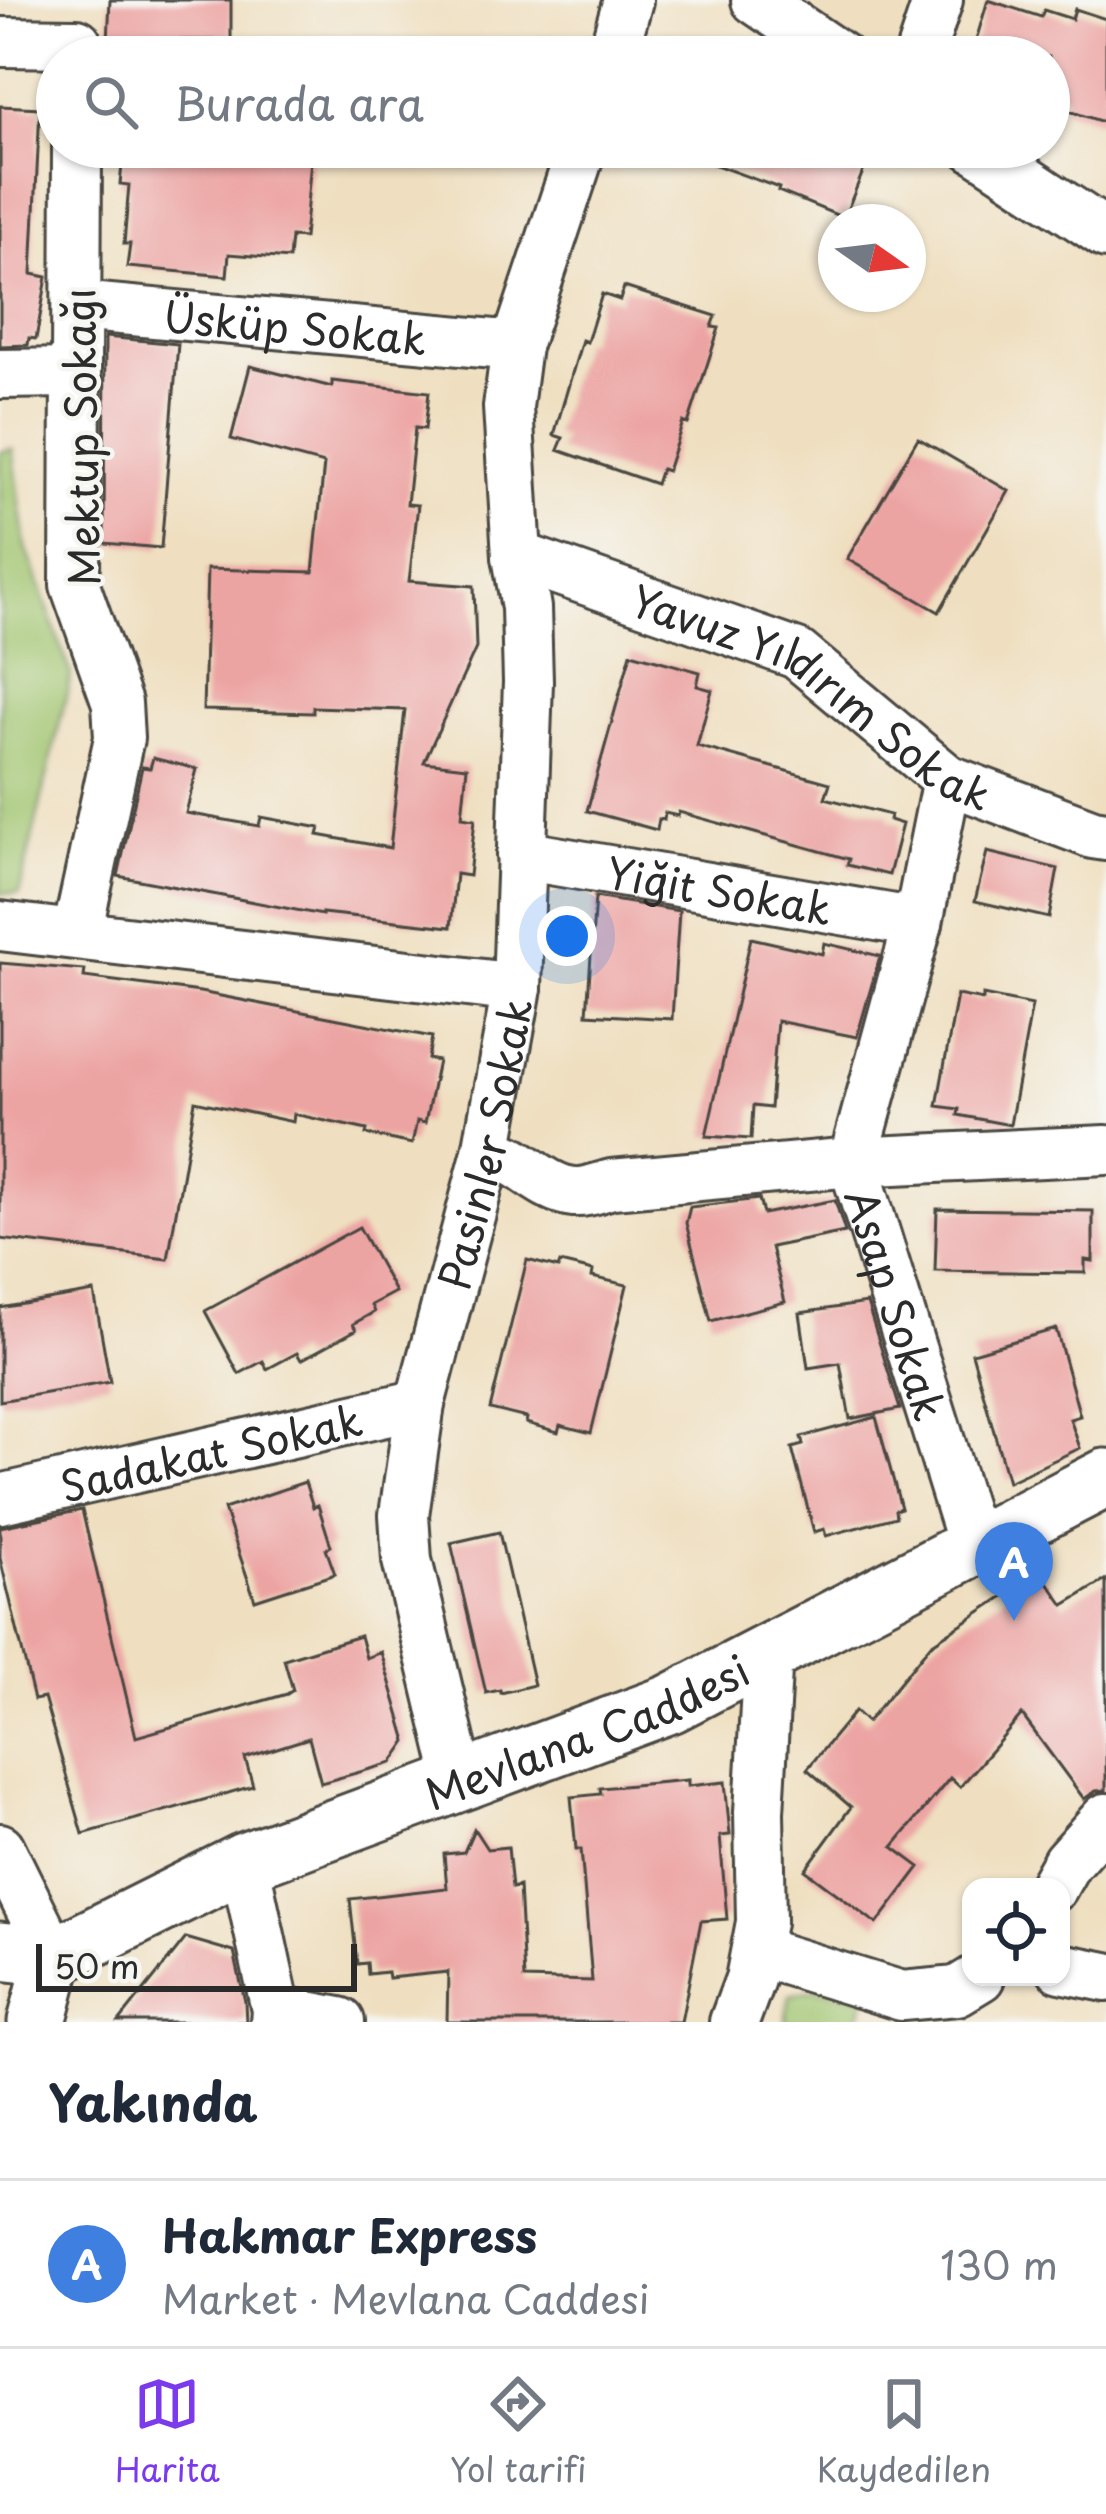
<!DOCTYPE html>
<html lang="tr">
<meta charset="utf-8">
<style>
:root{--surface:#fff;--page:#f2f2f3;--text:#1f2937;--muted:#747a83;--line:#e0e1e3;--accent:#7c3aed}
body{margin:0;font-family:"Playpen Sans",sans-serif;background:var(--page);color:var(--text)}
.controls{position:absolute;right:36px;bottom:36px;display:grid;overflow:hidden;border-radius:24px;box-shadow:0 3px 9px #0004}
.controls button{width:108px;height:108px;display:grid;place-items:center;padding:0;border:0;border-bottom:3px solid var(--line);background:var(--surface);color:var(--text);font:60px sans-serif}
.compass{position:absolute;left:818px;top:204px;width:108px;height:108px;border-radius:50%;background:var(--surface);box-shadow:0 3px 9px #0004;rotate:104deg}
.scale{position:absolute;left:36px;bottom:30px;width:321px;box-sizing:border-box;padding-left:12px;border:6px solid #2b2b2b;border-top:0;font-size:33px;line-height:42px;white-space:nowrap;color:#2b2b2b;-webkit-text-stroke:9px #f6f6f2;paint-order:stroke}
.you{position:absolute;left:567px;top:936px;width:42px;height:42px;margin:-30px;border:9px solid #fff;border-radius:50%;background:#1a73e8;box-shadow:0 0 0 18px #1a73e833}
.badge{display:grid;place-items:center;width:78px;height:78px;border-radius:50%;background:var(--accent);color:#fff;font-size:39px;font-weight:700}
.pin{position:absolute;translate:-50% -99px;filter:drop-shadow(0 3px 6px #0008)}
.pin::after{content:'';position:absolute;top:63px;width:42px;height:36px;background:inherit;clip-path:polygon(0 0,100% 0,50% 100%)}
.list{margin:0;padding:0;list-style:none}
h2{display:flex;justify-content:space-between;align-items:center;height:156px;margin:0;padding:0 48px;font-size:51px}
h2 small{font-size:39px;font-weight:400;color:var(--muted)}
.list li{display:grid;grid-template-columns:78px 1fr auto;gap:36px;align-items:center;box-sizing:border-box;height:168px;padding:0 48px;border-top:3px solid var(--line)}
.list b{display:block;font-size:45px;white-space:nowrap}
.list p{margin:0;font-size:39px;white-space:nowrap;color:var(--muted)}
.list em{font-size:39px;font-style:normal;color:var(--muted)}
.icon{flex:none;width:66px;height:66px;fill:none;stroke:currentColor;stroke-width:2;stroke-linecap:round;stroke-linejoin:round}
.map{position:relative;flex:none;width:1106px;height:2022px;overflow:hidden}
.search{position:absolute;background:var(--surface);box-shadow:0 3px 9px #0004;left:36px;right:36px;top:36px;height:132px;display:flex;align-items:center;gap:30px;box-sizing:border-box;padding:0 42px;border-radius:66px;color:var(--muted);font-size:45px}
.sheet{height:324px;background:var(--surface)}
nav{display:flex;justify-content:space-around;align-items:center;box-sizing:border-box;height:168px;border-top:3px solid var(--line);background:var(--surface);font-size:33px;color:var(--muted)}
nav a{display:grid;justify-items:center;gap:6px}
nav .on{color:var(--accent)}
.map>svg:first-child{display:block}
.green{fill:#a1c570;stroke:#66784e;stroke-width:3}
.building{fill:#eca4a3}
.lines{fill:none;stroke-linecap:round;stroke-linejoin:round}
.minor-casing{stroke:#484641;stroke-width:54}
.tertiary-casing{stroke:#484641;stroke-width:63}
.minor{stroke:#fff;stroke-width:48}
.tertiary{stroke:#fff;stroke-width:57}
.labels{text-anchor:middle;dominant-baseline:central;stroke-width:9;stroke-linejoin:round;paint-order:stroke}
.street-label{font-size:42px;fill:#2b2b2b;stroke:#f6f6f2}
</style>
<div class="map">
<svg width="1106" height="2022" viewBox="0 0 1106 2022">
<rect width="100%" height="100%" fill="#f6f6f2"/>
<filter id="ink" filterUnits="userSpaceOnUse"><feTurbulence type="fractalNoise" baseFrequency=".00833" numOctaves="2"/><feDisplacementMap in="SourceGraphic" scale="24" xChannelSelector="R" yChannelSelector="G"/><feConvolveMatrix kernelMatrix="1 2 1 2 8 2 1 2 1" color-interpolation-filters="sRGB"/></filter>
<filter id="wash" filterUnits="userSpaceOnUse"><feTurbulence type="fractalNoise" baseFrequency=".004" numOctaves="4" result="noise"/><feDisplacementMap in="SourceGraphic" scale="48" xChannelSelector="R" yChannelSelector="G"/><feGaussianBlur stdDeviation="2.7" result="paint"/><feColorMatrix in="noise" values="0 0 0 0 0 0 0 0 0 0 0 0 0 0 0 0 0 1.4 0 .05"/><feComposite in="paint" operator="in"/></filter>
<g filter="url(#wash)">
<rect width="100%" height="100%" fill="#efdfc0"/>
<path class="green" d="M13,449L26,547L71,675L19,894L0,893V452Z
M816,1989L866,1998L857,2022H785L790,1995Z"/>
<g id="blocks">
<path class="building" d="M110,0H231V40H168V43L108,41Z
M988,0L1041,17L1044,10L1072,19L1075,9L1106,19V123L1063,109L1067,96L1049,90V57H977L980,49L974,47Z
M0,106L40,108L32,274L47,277L36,339L29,338L28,345L0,346Z
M124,147L312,149L304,238L291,237L289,259L229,254L227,276L127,267L130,244H124L129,185L120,184Z
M678,147H873L844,218L778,191L779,188L677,151Z
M624,287L716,316L712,327L719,328L688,424L683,422L667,471L661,469L656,484L558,450L563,438L554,435L582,340L587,342L602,294L620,300Z
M105,337L178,344L161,548L104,543Z
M250,366L332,387V381L429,392L425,429L415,428L407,504L418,505L409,581L474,586L476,648L424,762L467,767L462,817L475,819L469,876L456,874L451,927L322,913V915L118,876L142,767L150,768L153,758L197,769L186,813L259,826L261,817L320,828L318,835L390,848L405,710L313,707V713L203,710L207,569L313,572L324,464L231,439Z
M918,438L1009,491L939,612L847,559Z
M631,653L700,672L697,686L712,690L697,746L830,783L825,798L890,815L889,820L902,824L889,875L847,865L849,859L679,812L678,816L665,813L664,820L659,819L657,830L587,811Z
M987,852L1058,869L1049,918L975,901Z
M595,897L679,911L672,1019L587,1014Z
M751,938L822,954L824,943L880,956L857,1037L777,1021L770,1108L753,1106L751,1139L706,1136Z
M0,963L85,970L84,977L200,992L432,1037L428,1059L438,1061L425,1123L417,1121L412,1144L366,1134L367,1130L294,1114L293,1122L195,1101L168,1259L0,1239Z
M957,995L983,1000V995L1032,1005L1010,1125L958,1115L959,1109L937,1106Z
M759,1199L763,1214L835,1200L845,1232L771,1247L785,1302L711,1321L686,1223L690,1207Z
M937,1209L1093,1211V1261L1085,1260V1273L935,1271Z
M359,1227L395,1292L371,1305L374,1312L353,1324L356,1330L301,1360L297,1353L267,1369L263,1361L239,1374L205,1311Z
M527,1260L558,1268L560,1263L593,1271L592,1277L627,1285L591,1433L560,1425L558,1432L526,1423L527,1418L490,1409Z
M94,1292L110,1382L0,1401V1308Z
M867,1303L900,1409L850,1419L840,1363L808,1368L800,1313Z
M1056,1329L1080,1416L1070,1419L1080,1448L1008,1482L972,1353Z
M876,1417L901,1508L895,1510L896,1517L826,1536L824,1529L814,1532L792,1448L803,1445L801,1437Z
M305,1482L313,1507L318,1505L331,1546L326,1549L335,1574L255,1600L224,1509Z
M82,1510L136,1737L287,1694L293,1690L284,1659L360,1636L366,1658L381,1652L407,1741L392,1763L321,1783L309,1738L245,1758L253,1786L83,1834L44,1698L34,1700L0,1558V1527Z
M499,1532L534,1685L501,1693L500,1690L486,1693L451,1543Z
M1041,1572L1064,1605L1106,1580V1790L1096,1791L1084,1799L1022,1715L960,1787L950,1778L893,1847L920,1867L877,1924L805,1870L851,1807L807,1769L855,1711L867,1722L931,1644Z
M688,1780V1786L725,1782L730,1835L720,1836L727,1919L701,1921L681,2022H447L448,1972L388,1978L387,1972L368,1974L367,1963L357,1964L350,1899L447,1888L444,1854L464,1852L474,1829L487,1849L508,1847L512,1888L519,1886L524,1979L592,1981L581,1849H576L571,1797L601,1794L600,1788Z
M186,1938L234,1952L245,2002L246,2022H119Z"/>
</g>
</g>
<g filter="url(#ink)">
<use href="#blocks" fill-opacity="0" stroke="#484641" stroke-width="3"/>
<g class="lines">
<defs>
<g id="minor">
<path d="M756,0L840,57"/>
<path d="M0,42L77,43"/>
<path d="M612,57L628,0"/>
<path d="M919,57L938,0"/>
<path d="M974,147L1106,234"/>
<path id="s1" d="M77,306L516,346"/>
<path d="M0,374L74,373"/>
<path id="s2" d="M517,556L797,654L947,779L1093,834L1106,836"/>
<path id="s3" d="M947,779L918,923L853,1162L973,1547"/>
<path id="s4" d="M521,855L918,923"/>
<path d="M0,926L517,988"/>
<path d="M77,933L119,738L117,703L75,585L77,147"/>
<path d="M487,1152C520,1156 541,1189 574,1192C586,1193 600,1187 612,1184L853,1162L1106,1150"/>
<path id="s5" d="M0,1499L420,1404"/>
<path id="s6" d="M460,1782L407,1560L404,1515L420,1404L487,1152L517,988L528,682L526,608L517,556L508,407L516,346L582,147"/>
<path d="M0,1848L54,1957"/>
<path d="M244,1862L276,2010L275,2022"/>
<path d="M1053,1887L1067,1862L1106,1818"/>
<path d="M756,1951L902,1996L957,1991L980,1977"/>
<path d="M1061,1968L1106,1977"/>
<path d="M276,2010L340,2022"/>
<path d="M734,2022L750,1979L761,1922L759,1812L768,1653"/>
</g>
<g id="tertiary">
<path d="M0,1951L54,1957"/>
<path id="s7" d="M54,1957L244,1862L670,1704L1106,1478"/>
<path d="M37,2022L54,1957"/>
</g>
</defs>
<use href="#minor" class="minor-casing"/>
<use href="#tertiary" class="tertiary-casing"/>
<use href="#minor" class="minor"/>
<use href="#tertiary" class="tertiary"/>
</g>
</g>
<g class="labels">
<g class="street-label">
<text stroke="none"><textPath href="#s1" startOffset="219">Üsküp Sokak</textPath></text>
<text transform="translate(80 437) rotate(-91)">Mektup Sokağı</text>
<text stroke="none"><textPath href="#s2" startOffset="330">Yavuz Yıldırım Sokak</textPath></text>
<text stroke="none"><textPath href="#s4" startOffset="201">Yiğit Sokak</textPath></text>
<text stroke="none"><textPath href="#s6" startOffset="654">Pasinler Sokak</textPath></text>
<text stroke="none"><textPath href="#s3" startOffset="543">Asap Sokak</textPath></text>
<text stroke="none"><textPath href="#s5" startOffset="216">Sadakat Sokak</textPath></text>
<text stroke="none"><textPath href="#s7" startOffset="579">Mevlana Caddesi</textPath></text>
</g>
</g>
</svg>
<div class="controls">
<button><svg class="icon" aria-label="locate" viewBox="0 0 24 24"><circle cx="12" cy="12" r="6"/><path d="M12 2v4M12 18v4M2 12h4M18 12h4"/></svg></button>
</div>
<svg class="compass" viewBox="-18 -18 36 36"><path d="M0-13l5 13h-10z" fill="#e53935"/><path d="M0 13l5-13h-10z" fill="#747a83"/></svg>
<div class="scale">50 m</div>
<div class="you"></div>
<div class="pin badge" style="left:1014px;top:1621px;background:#3f7fe0">A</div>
<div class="search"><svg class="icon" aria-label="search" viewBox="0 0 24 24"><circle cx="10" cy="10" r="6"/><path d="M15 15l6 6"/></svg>Burada ara</div>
</div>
<section class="sheet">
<h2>Yakında<small></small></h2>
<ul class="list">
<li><span class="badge" style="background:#3f7fe0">A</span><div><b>Hakmar Express</b><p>Market · Mevlana Caddesi</p></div><em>130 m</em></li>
</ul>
</section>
<nav>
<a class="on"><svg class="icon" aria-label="map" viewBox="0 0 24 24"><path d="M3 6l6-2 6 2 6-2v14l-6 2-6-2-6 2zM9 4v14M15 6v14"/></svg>Harita</a>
<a><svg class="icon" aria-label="directions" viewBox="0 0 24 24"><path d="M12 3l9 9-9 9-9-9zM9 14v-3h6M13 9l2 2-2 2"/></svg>Yol tarifi</a>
<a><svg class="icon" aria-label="saved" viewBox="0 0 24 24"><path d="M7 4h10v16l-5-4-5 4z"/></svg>Kaydedilen</a>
</nav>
